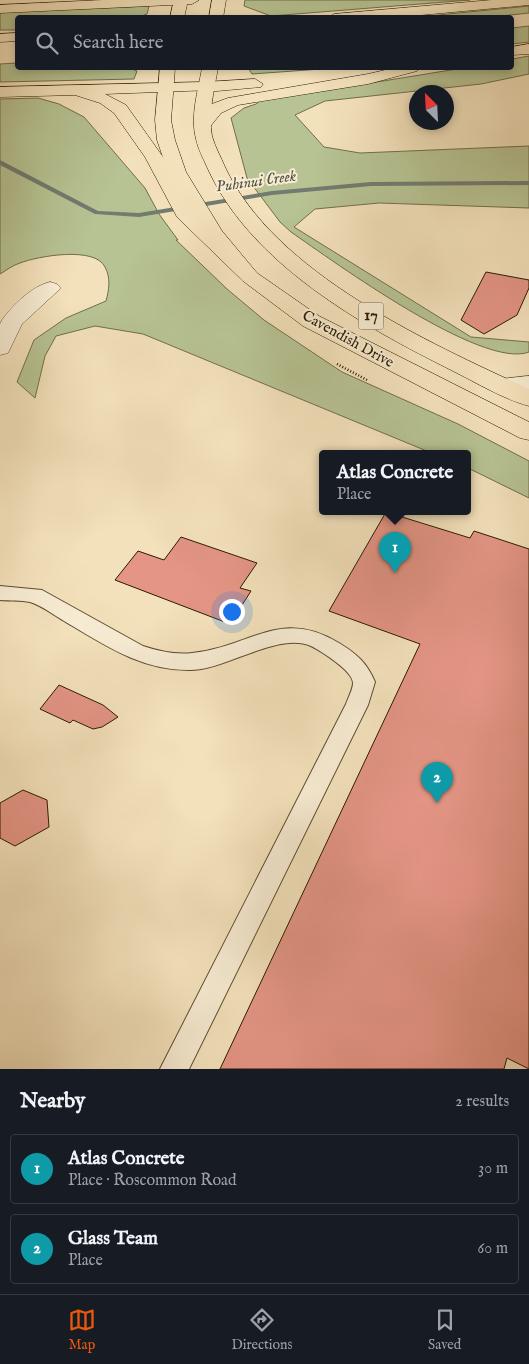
<!DOCTYPE html>
<meta charset="utf-8">
<style>
:root{--surface:#171b24;--page:#20242c;--text:#f1f3f6;--muted:#9ea1a6;--line:#363941;--accent:#ea580c}
body{margin:0;font-family:"IM FELL English",serif;background:var(--page);color:var(--text)}
.compass{position:absolute;left:409px;top:85px;width:45px;height:45px;border-radius:50%;background:var(--surface);box-shadow:0 2px 8px #0003;rotate:336deg}
.you{position:absolute;left:231px;top:611px;width:18px;height:18px;margin:-12px;border:4px solid #fff;border-radius:50%;background:#1a73e8;box-shadow:0 0 0 8px #1a73e833}
.badge{display:grid;place-items:center;width:32px;height:32px;border-radius:50%;background:var(--accent);color:#fff;font-size:16px;font-weight:700}
.pin{position:absolute;translate:-50% -41px;filter:drop-shadow(0 1px 2px #0008)}
.pin::after{content:'';position:absolute;top:26px;width:18px;height:15px;background:inherit;clip-path:polygon(0 0,100% 0,50% 100%)}
.popup{position:absolute;left:319px;top:450px;width:152px;height:65px;box-sizing:border-box;display:grid;place-content:center;border-radius:5px;background:var(--surface);filter:drop-shadow(0 1px 4px #0005);font-size:16px;white-space:nowrap;color:var(--muted)}
.popup b{font-size:19px;color:var(--text)}
.popup::after{content:'';position:absolute;left:50%;top:100%;margin-left:-10px;border:10px solid transparent;border-top-color:var(--surface)}
.list{margin:0;padding:0;list-style:none}
h2{display:flex;justify-content:space-between;align-items:center;height:65px;margin:0;padding:0 20px;font-size:21px}
h2 small{font-size:16px;font-weight:400;color:var(--muted)}
.list li{display:grid;grid-template-columns:32px 1fr auto;gap:15px;align-items:center;box-sizing:border-box;height:70px;margin:0 10px 10px;padding:0 10px;border:1px solid var(--line);border-radius:5px}
.list b{display:block;font-size:19px;white-space:nowrap}
.list p{margin:0;font-size:16px;white-space:nowrap;color:var(--muted)}
.list em{font-size:16px;font-style:normal;color:var(--muted)}
.icon{flex:none;width:28px;height:28px;fill:none;stroke:currentColor;stroke-width:2;stroke-linecap:round;stroke-linejoin:round}
.map{position:relative;flex:none;width:529px;height:1069px;overflow:hidden}
.search{position:absolute;background:var(--surface);box-shadow:0 2px 8px #0003;left:15px;right:15px;top:15px;height:55px;display:flex;align-items:center;gap:12px;box-sizing:border-box;padding:0 18px;border-radius:5px;color:var(--muted);font-size:19px}
.sheet{height:225px;background:var(--surface)}
nav{display:flex;justify-content:space-around;align-items:center;box-sizing:border-box;height:70px;border-top:1px solid var(--line);background:var(--surface);font-size:14px;color:var(--muted)}
nav a{display:grid;justify-items:center;gap:2px}
nav .on{color:var(--accent)}
.map>svg:first-child{display:block}
.green{fill:#b7c393;stroke:#716e4a}
.lines{fill:none;stroke-linecap:round;stroke-linejoin:round}
.stream{fill:#717b70;fill-rule:evenodd}
.building{fill:#e49585;stroke:#2b1a01}
.service-casing{stroke:#5d4c30;stroke-width:2}
.minor-casing{stroke:#5d4c30;stroke-width:1}
.primary-casing{stroke:#2b1a01;stroke-width:1}
.trunk-casing{stroke:#2b1a01;stroke-width:1}
.motorway-casing{stroke:#2b1a01;stroke-width:1}
.path{stroke:#2b1a01;stroke-width:2.5;stroke-dasharray:1 2;stroke-linecap:butt}
.service{fill:#f7ecd3;fill-rule:evenodd}
.minor{fill:#f7ecd3;fill-rule:evenodd}
.primary{fill:#f3e1bb;fill-rule:evenodd}
.trunk{fill:#f3e1bb;fill-rule:evenodd}
.motorway{fill:#f3e1bb;fill-rule:evenodd}
.labels{text-anchor:middle;dominant-baseline:central;stroke-width:4;stroke-linejoin:round;paint-order:stroke}
.far-street-label{font-size:15px;fill:#2b1a01;stroke:#f7ecd3}
.far-water-label{font-size:16px;font-style:italic;fill:#545242;stroke:#f7ecd3}
.shield{fill:#f7ecd3;stroke:#685940;stroke-width:1}
.shield-label{font-size:16px;font-weight:bold;fill:#2b1a01}
</style>
<div class="map">
<svg width="529" height="1069" viewBox="0 0 529 1069">
<rect width="100%" height="100%" fill="#f3e1bb"/>
<filter id="stains"><feTurbulence type="fractalNoise" baseFrequency=".004" numOctaves="4"/><feColorMatrix values="0 0 0 0 .2 0 0 0 0 .09 0 0 0 0 .02 0 0 0 .5 -.17"/></filter>
<radialGradient id="worn" r=".72"><stop offset=".6" stop-color="#630" stop-opacity="0"/><stop offset="1" stop-color="#630" stop-opacity=".3"/></radialGradient>
<path class="green" d="M245,0H470L271,16L244,6Z
M149,6L147,14L139,17L18,18L17,30H0V12Z
M529,6V13L483,18L418,17Z
M529,26V42L512,44V28Z
M529,56V74L481,84L325,101L295,115L324,147L360,153L529,146V208L379,203L315,209L294,227L471,337L529,342V352C482,370 333,261 291,232L280,222L247,178L231,118L244,108L256,104L260,101L463,68H512V59Z
M17,63L18,68H130L137,71L134,79L0,82V64Z
M248,68H335L252,74Z
M38,98L59,104L84,117L145,188L159,214L178,240H176L227,289L264,320L342,372L458,424L529,461V498L468,468V454H434L143,334L95,326L56,336L45,356L35,398L17,382L34,340L66,318L106,301C109,290 111,278 105,267C95,246 38,256 20,263C13,265 7,270 0,274V99Z"/>
<g class="lines">
<path class="stream" d="M0,160L98,211L139,213L272,191L371,182L529,181V185L371,186L272,195L139,217L95,214L0,165Z"/>
</g>
<path class="building" d="M486,272L529,280V288L517,315L484,334L461,320Z
M386,512L470,538L474,531L529,549V1069L507,1058L504,1069H220L420,644L329,611Z
M181,537L257,563L240,588L251,591L230,624L115,580L138,551L164,560Z
M59,685L103,705L118,717L102,727L93,729L73,720L70,723L40,709Z
M23,790L47,800L49,827L15,846L0,838V803Z"/>
<g class="lines">
<defs>
<path id="service" d="M0,586L42,590L143,646C158,651 177,655 192,653C252,647 280,607 339,643C357,654 367,663 375,682L368,705L189,1069H160L346,704C348,698 353,689 353,683C353,671 321,651 311,646C278,631 225,671 189,670C140,670 105,645 64,621C54,615 41,605 30,602C21,600 10,601 0,600Z"/>
<path id="minor" d="M50,282L57,284L61,288L22,324L8,353L0,355V324L2,320C13,305 32,286 50,282Z
M529,376V390L501,392L493,390L489,385L493,380Z"/>
<path id="primary" d="M174,0H188L184,18H170Z
M212,0H226L223,18H209Z
M160,68H175L171,120L175,140L186,172L222,231L257,273L319,316L529,422V440L520,438L303,326L243,281L204,234L168,172L157,140L155,120Z
M202,68H218C214,90 208,114 212,136C215,147 221,157 225,167C275,273 427,342 529,389V406C503,399 477,383 453,371C363,326 250,264 207,167C203,158 198,149 196,139C190,116 198,91 202,68Z"/>
<path id="trunk" d="M103,0H199L192,4L0,13V5Z
M206,82L214,87L212,90L105,94L126,105L163,157L192,210L257,273L260,277L257,281L250,283L243,281L177,217L145,157L114,113L100,103L75,95L0,97V87Z"/>
<path id="motorway" d="M492,0H529V5L389,18H327L334,14Z
M18,33V41L0,42V34Z
M529,44V54L512,55V47Z
M394,68H419L417,71L368,84L238,105L221,113L209,128H197L194,124L209,105L228,98L368,74Z
M255,79L263,84L261,87L206,92L198,87L206,82Z"/>
</defs>
<use href="#service" class="service-casing"/>
<use href="#minor" class="minor-casing"/>
<use href="#primary" class="primary-casing"/>
<use href="#trunk" class="trunk-casing"/>
<use href="#motorway" class="motorway-casing"/>
<path class="path" d="M337,364L367,380"/>
<use href="#service" class="service"/>
<use href="#minor" class="minor"/>
<use href="#primary" class="primary"/>
<use href="#trunk" class="trunk"/>
<use href="#motorway" class="motorway"/>
</g>
<g class="labels">
<g class="far-street-label">
<text transform="translate(348 339) rotate(29)">Cavendish Drive</text>
</g>
<g class="far-water-label">
<text transform="translate(256 182) rotate(-8)">Puhinui Creek</text>
</g>
<rect class="shield" x="358.5" y="302.5" width="25" height="27" rx="4"/>
<g class="shield-label">
<text x="371" y="316">17</text>
</g>
</g>
<rect width="100%" height="100%" filter="url(#stains)"/>
<rect width="100%" height="100%" fill="url(#worn)"/>
</svg>
<svg class="compass" viewBox="-18 -18 36 36"><path d="M0-13l5 13h-10z" fill="#e53935"/><path d="M0 13l5-13h-10z" fill="#9ea1a6"/></svg>
<div class="you"></div>
<div class="pin badge" style="left:395px;top:573px;background:#0f9aa8">1</div>
<div class="popup"><b>Atlas Concrete</b>Place</div>
<div class="pin badge" style="left:437px;top:803px;background:#0f9aa8">2</div>
<div class="search"><svg class="icon" aria-label="search" viewBox="0 0 24 24"><circle cx="10" cy="10" r="6"/><path d="M15 15l6 6"/></svg>Search here</div>
</div>
<section class="sheet">
<h2>Nearby<small>2 results</small></h2>
<ul class="list">
<li><span class="badge" style="background:#0f9aa8">1</span><div><b>Atlas Concrete</b><p>Place · Roscommon Road</p></div><em>30 m</em></li>
<li><span class="badge" style="background:#0f9aa8">2</span><div><b>Glass Team</b><p>Place</p></div><em>60 m</em></li>
</ul>
</section>
<nav>
<a class="on"><svg class="icon" aria-label="map" viewBox="0 0 24 24"><path d="M3 6l6-2 6 2 6-2v14l-6 2-6-2-6 2zM9 4v14M15 6v14"/></svg>Map</a>
<a><svg class="icon" aria-label="directions" viewBox="0 0 24 24"><path d="M12 3l9 9-9 9-9-9zM9 14v-3h6M13 9l2 2-2 2"/></svg>Directions</a>
<a><svg class="icon" aria-label="saved" viewBox="0 0 24 24"><path d="M7 4h10v16l-5-4-5 4z"/></svg>Saved</a>
</nav>
